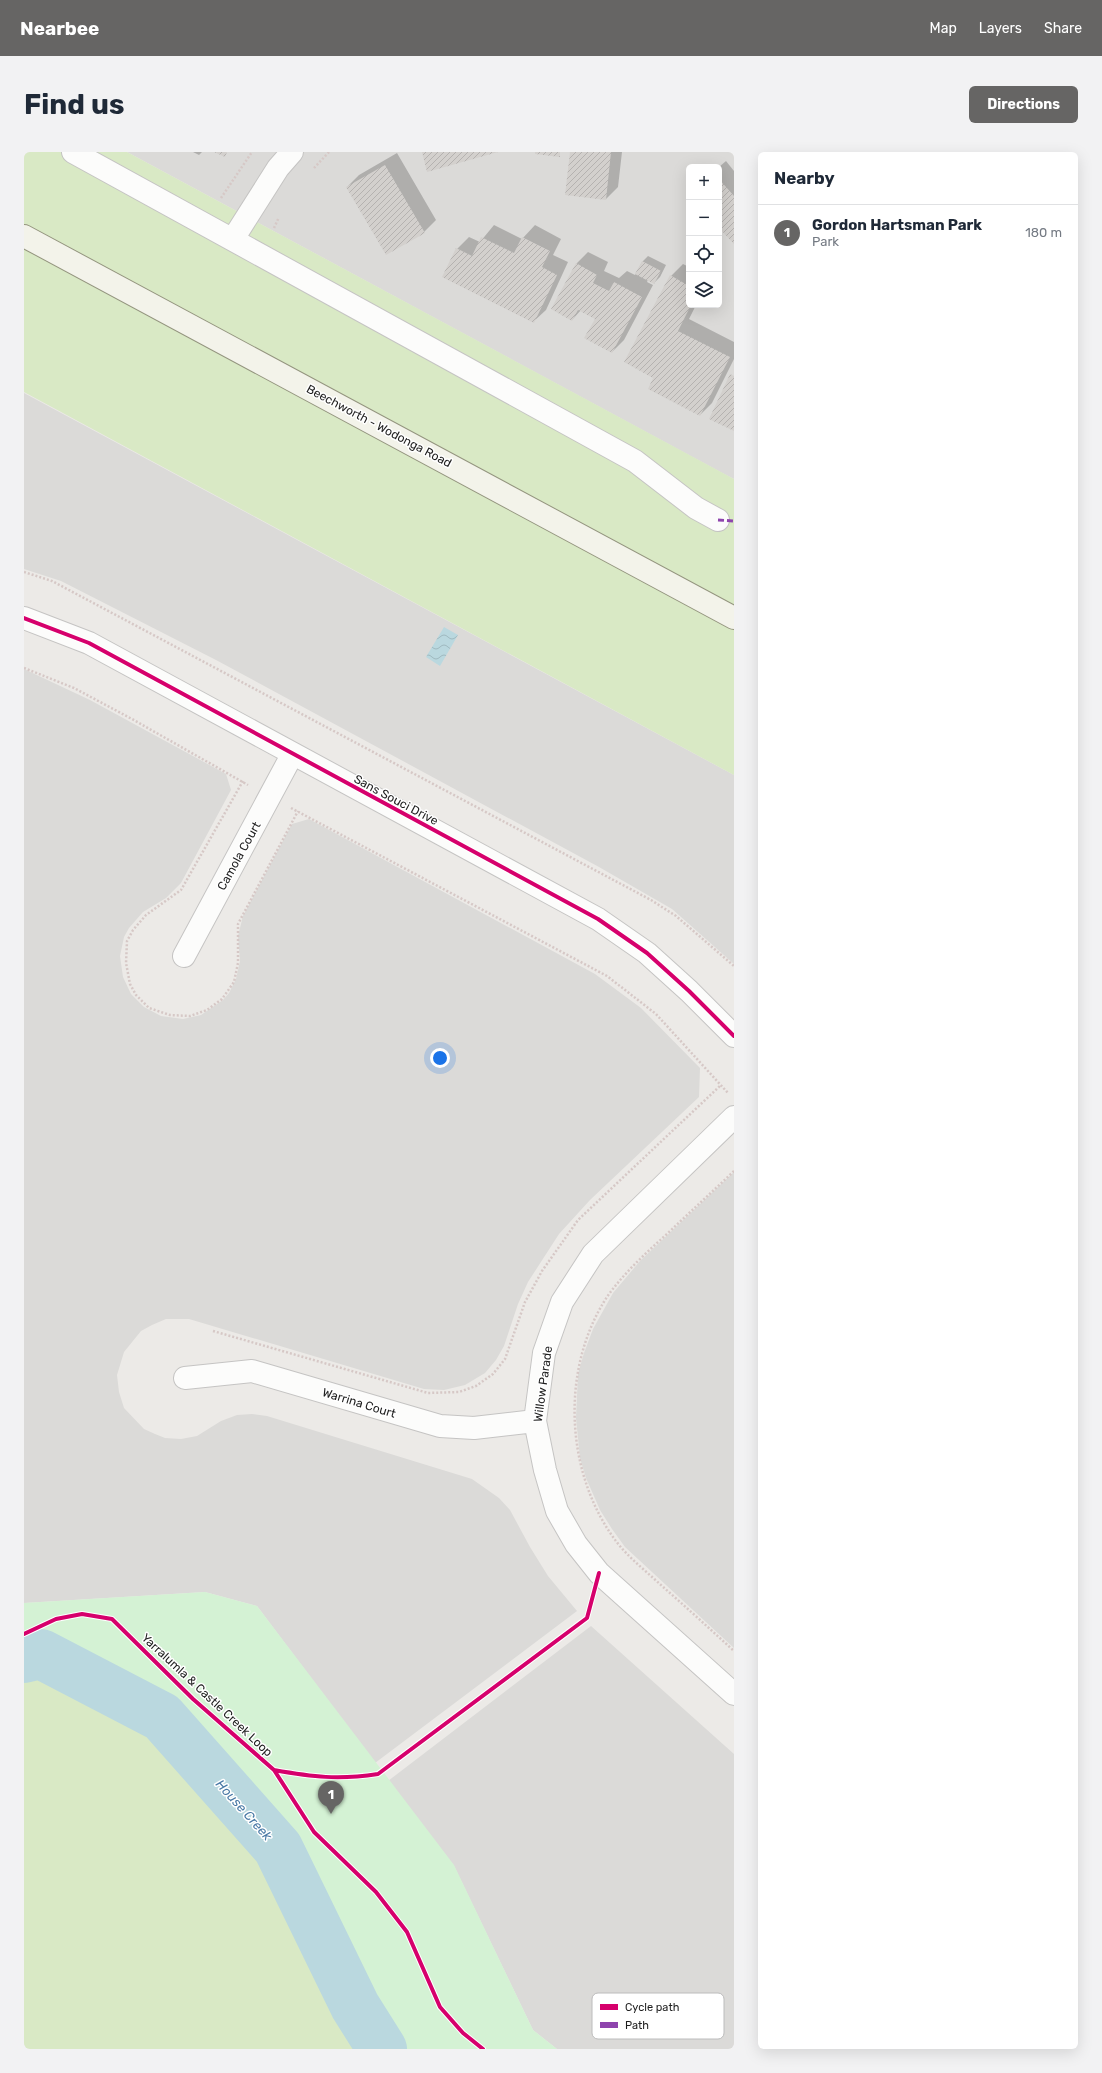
<!DOCTYPE html>
<meta charset="utf-8">
<style>
:root{--surface:#fff;--page:#f2f2f3;--text:#1f2937;--muted:#747a83;--line:#e0e1e3;--accent:#666564}
body{margin:0;font-family:Rubik,sans-serif;background:var(--page);color:var(--text)}
.controls{position:absolute;right:12px;top:12px;display:grid;overflow:hidden;border-radius:6px;box-shadow:0 4px 16px #0002}
.controls button{width:36px;height:36px;display:grid;place-items:center;padding:0;border:0;border-bottom:1px solid var(--line);background:var(--surface);color:var(--text);font:20px sans-serif}
.you{position:absolute;left:416px;top:906px;width:14px;height:14px;margin:-10px;border:3px solid #fff;border-radius:50%;background:#1a73e8;box-shadow:0 0 0 6px #1a73e833}
.badge{display:grid;place-items:center;width:26px;height:26px;border-radius:50%;background:var(--accent);color:#fff;font-size:13px;font-weight:700}
.pin{position:absolute;translate:-50% -33px;filter:drop-shadow(0 1px 2px #0008)}
.pin::after{content:'';position:absolute;top:21px;width:14px;height:12px;background:inherit;clip-path:polygon(0 0,100% 0,50% 100%)}
.list{margin:0;padding:0;list-style:none}
h2{display:flex;justify-content:space-between;align-items:center;height:52px;margin:0;padding:0 16px;font-size:17px}
h2 small{font-size:13px;font-weight:400;color:var(--muted)}
.list li{display:grid;grid-template-columns:26px 1fr auto;gap:12px;align-items:center;box-sizing:border-box;height:56px;padding:0 16px;border-top:1px solid var(--line)}
.list b{display:block;font-size:15px;white-space:nowrap}
.list p{margin:0;font-size:13px;white-space:nowrap;color:var(--muted)}
.list em{font-size:13px;font-style:normal;color:var(--muted)}
.icon{flex:none;width:22px;height:22px;fill:none;stroke:currentColor;stroke-width:2;stroke-linecap:round;stroke-linejoin:round}
.map{position:relative;flex:none;width:710px;height:1897px;overflow:hidden;border-radius:6px}
header{display:flex;align-items:center;gap:24px;box-sizing:border-box;height:56px;padding:0 20px;background:var(--accent);color:#fff}
header strong{font-size:19px}
nav{display:flex;gap:22px;margin-inline-start:auto;font-size:14px}
.intro{display:flex;align-items:center;justify-content:space-between;box-sizing:border-box;height:96px;padding:0 24px}
h1{margin:0;font-size:28px}
.button{padding:10px 18px;border-radius:6px;background:var(--accent);color:#fff;font-size:14px;font-weight:700}
main{display:flex;gap:24px;padding:0 24px}
aside{flex:1;background:var(--surface);border-radius:6px;box-shadow:0 4px 16px #0002}
.map>svg:first-child{display:block}
.residential{fill:#dbdad8;fill-rule:evenodd}
.grass{fill:#d9e9c5}
.park{fill:#d4f2d4}
.water{fill:url(#water-waves)}
.shadow{fill:#0003}
.lines{fill:none;stroke-linecap:round;stroke-linejoin:round}
.river{stroke:#bad8df;stroke-width:50}
.building{fill:url(#building-hatch)}
.street-casing{stroke:#c5c4c3;stroke-width:24}
.secondary-casing{stroke:#94957f;stroke-width:24}
.path{stroke:#d6c8c6;stroke-width:2.5;stroke-dasharray:2 2;stroke-linecap:butt}
.street{stroke:#fcfcfb;stroke-width:22}
.secondary{stroke:#f3f3ea;stroke-width:22}
.quiet{stroke:#8e44ad;stroke-width:3;stroke-dasharray:6 3;stroke-linecap:butt}
.cycleway-casing{stroke:#fff;stroke-width:6}
.cycleway{stroke:#d6006c;stroke-width:4}
.labels{text-anchor:middle;dominant-baseline:central;stroke-width:3;stroke-linejoin:round;paint-order:stroke}
.street-label{font-size:12px;fill:#1e1e1e;stroke:#fff}
.water-label{font-size:13px;font-style:italic;fill:#4878a5;stroke:#fff}
.key{fill:#fff;stroke:#bcbcbc;stroke-width:1}
.key-label{font-size:11px;fill:#1e1e1e}
</style>
<header>
<strong>Nearbee</strong>
<nav><a>Map</a><a>Layers</a><a>Share</a></nav>
</header>
<div class="intro"><h1>Find us</h1><a class="button">Directions</a></div>
<main>
<div class="map">
<svg width="710" height="1897" viewBox="0 0 710 1897">
<defs>
<pattern id="water-waves" width="16" height="10" patternUnits="userSpaceOnUse"><rect width="16" height="10" fill="#bad8df"/><path d="M0 5q4-4 8 0t8 0" fill="none" stroke="#9fb9bf"/></pattern>
<pattern id="building-hatch" width="6" height="6" patternUnits="userSpaceOnUse"><rect width="6" height="6" fill="#d3d0cd"/><path d="M-1 1l2-2M0 6l6-6M5 7l2-2" fill="none" stroke="#b5b2b0"/></pattern>
</defs>
<rect width="100%" height="100%" fill="#eceae7"/>
<path class="residential" d="M103,0H710V327L702,323ZM665,15H695V153H665Z
M0,241L710,623V812L648,757L575,715L192,508L37,429L0,417Z
M0,517L66,548L202,622L207,638L157,731L142,746L119,760L105,776L100,785L96,804L99,825L107,842L120,855L137,864L159,867L177,863L199,848L205,841L212,827L216,809L214,784L219,764L268,672L285,667L571,822L617,856L676,916L675,945L566,1048L535,1082L504,1130L494,1152L480,1194L472,1208L461,1221L441,1233L420,1238L400,1237L165,1167H142L128,1173L117,1179L100,1200L93,1223L95,1240L100,1256L120,1277L131,1282L141,1286L157,1287L173,1284L197,1269L213,1263L228,1262L243,1264L448,1327L475,1346L486,1358L506,1395L524,1424L553,1459L351,1611L233,1454L181,1440L0,1451Z
M710,1020V1496L601,1395L588,1377L576,1358L562,1326L556,1306L552,1266L554,1222L560,1201L569,1177L589,1141L616,1109Z
M567,1474L710,1602V1897H533L509,1878L430,1714L364,1629Z"/>
<path class="grass" d="M0,0H103L710,327V623L0,240Z
M17,1502L138,1565L254,1696L331,1854L358,1897H0V1506Z"/>
<path class="park" d="M181,1440L233,1454L430,1713L509,1878L533,1897H358L331,1854L254,1696L138,1565L17,1502L0,1506V1451Z"/>
<path class="water" d="M420,475L434,483L416,514L402,505Z"/>
<path class="shadow" d="M169,0H178L175,3Z
M547,0H598L594,35L582,47Z
M373,1L412,68L400,80L323,35L335,23Z
M702,9L710,19V91L696,75L695,77V15Z
M470,73L498,87L511,73L537,87L529,103L544,110L522,158L509,170L433,97L445,85L456,90Z
M564,100L584,110L580,119L595,126L603,119L611,123L618,110L624,104L642,113L636,125L630,131L624,128L623,130L629,133L600,188L588,200L572,166L557,158L548,168L552,112Z
M659,112L665,115V153H672L665,167L710,190V207L688,251L676,263L630,225L647,124Z"/>
<g class="lines">
<path class="river" d="M0,1506L17,1502L138,1565L254,1696L331,1854L358,1897"/>
</g>
<path class="building" d="M190,0H203L201,5Z
M398,0H474L403,20Z
M511,0H536V5L511,2Z
M546,0H587L582,48L541,43Z
M361,13L401,81L362,103L322,35Z
M695,27L710,44V92L696,77L695,78Z
M457,85L490,101L498,85L526,99L518,115L533,123L510,171L418,125L432,96L448,104Z
M618,109L637,119L630,132L611,122Z
M552,111L573,123L569,131L585,139L590,130L618,145L588,201L560,186L571,167L554,158L548,169L527,157Z
M646,123L665,134V153H667L654,179L706,205L676,264L624,237L629,226L600,210Z
M706,222L710,224V279L685,267Z"/>
<g class="lines">
<defs>
<path id="street" d="M49,0L611,309L672,356L694,368
M209,87L254,16L268,0
M0,466L65,491L574,767L623,801L665,839L710,884
M160,804L268,603
M710,965L569,1102L538,1150L520,1201L511,1269L521,1318L533,1359L552,1392L575,1421L710,1542
M161,1226L228,1219L416,1274L450,1276L511,1269"/>
<path id="secondary" d="M0,84L710,466"/>
</defs>
<use href="#street" class="street-casing"/>
<use href="#secondary" class="secondary-casing"/>
<path class="path" d="M290,16L305,0
M197,46L228,0
M250,76L255,65
M0,420L28,429L627,748L652,764L710,814
M0,516L50,536L108,567L224,633
M219,629L157,738L122,763L109,778L103,789L102,811L106,832L112,843L125,856L146,863L166,864L183,858L198,847L210,830L214,811V772L274,659
M267,656L583,824L632,862L704,941
M710,1019C688,1040 666,1060 644,1081C623,1100 602,1119 585,1142C537,1212 540,1316 589,1385C602,1404 621,1418 638,1434C662,1455 686,1477 710,1499
M189,1179L404,1241L435,1240L452,1234L469,1222L481,1207L501,1150L518,1119L554,1068L697,933"/>
<use href="#street" class="street"/>
<use href="#secondary" class="secondary"/>
<path class="quiet" d="M694,368L710,369"/>
<defs>
<path id="cycleway" d="M0,466L65,491L574,767L623,801L665,839L710,884
M0,1482L32,1467L58,1462L88,1467L169,1547L250,1618L290,1680L352,1740L383,1780L416,1855L439,1881L459,1897
M250,1618C289,1625 314,1628 354,1622L563,1466L575,1421"/>
</defs>
<use href="#cycleway" class="cycleway-casing"/>
<use href="#cycleway" class="cycleway"/>
</g>
<g class="labels">
<g class="street-label">
<text transform="translate(355 274) rotate(28)">Beechworth - Wodonga Road</text>
<text transform="translate(372 648) rotate(28)">Sans Souci Drive</text>
<text transform="translate(215 704) rotate(-61)">Camola Court</text>
<text transform="translate(519 1232) rotate(-82)">Willow Parade</text>
<text transform="translate(335 1251) rotate(17)">Warrina Court</text>
<text transform="translate(183 1543) rotate(43)">Yarralumla &amp; Castle Creek Loop</text>
</g>
<g class="water-label">
<text transform="translate(220 1658) rotate(48)">House Creek</text>
</g>
</g>
<rect x="568" y="1841" width="132" height="46" rx="6" class="key"/>
<rect x="576" y="1852" width="18" height="6" fill="#d6006c"/>
<rect x="576" y="1870" width="18" height="6" fill="#8e44ad"/>
<g class="key-label">
<text x="601" y="1859">Cycle path</text>
<text x="601" y="1877">Path</text>
</g>
</svg>
<div class="controls">
<button>+</button>
<button>−</button>
<button><svg class="icon" aria-label="locate" viewBox="0 0 24 24"><circle cx="12" cy="12" r="6"/><path d="M12 2v4M12 18v4M2 12h4M18 12h4"/></svg></button>
<button><svg class="icon" aria-label="layers" viewBox="0 0 24 24"><path d="M12 4l9 5-9 5-9-5zM3 14l9 5 9-5"/></svg></button>
</div>
<div class="you"></div>
<div class="pin badge" style="left:307px;top:1662px">1</div>
</div>
<aside>
<h2>Nearby<small></small></h2>
<ul class="list">
<li><span class="badge">1</span><div><b>Gordon Hartsman Park</b><p>Park</p></div><em>180 m</em></li>
</ul>
</aside>
</main>
